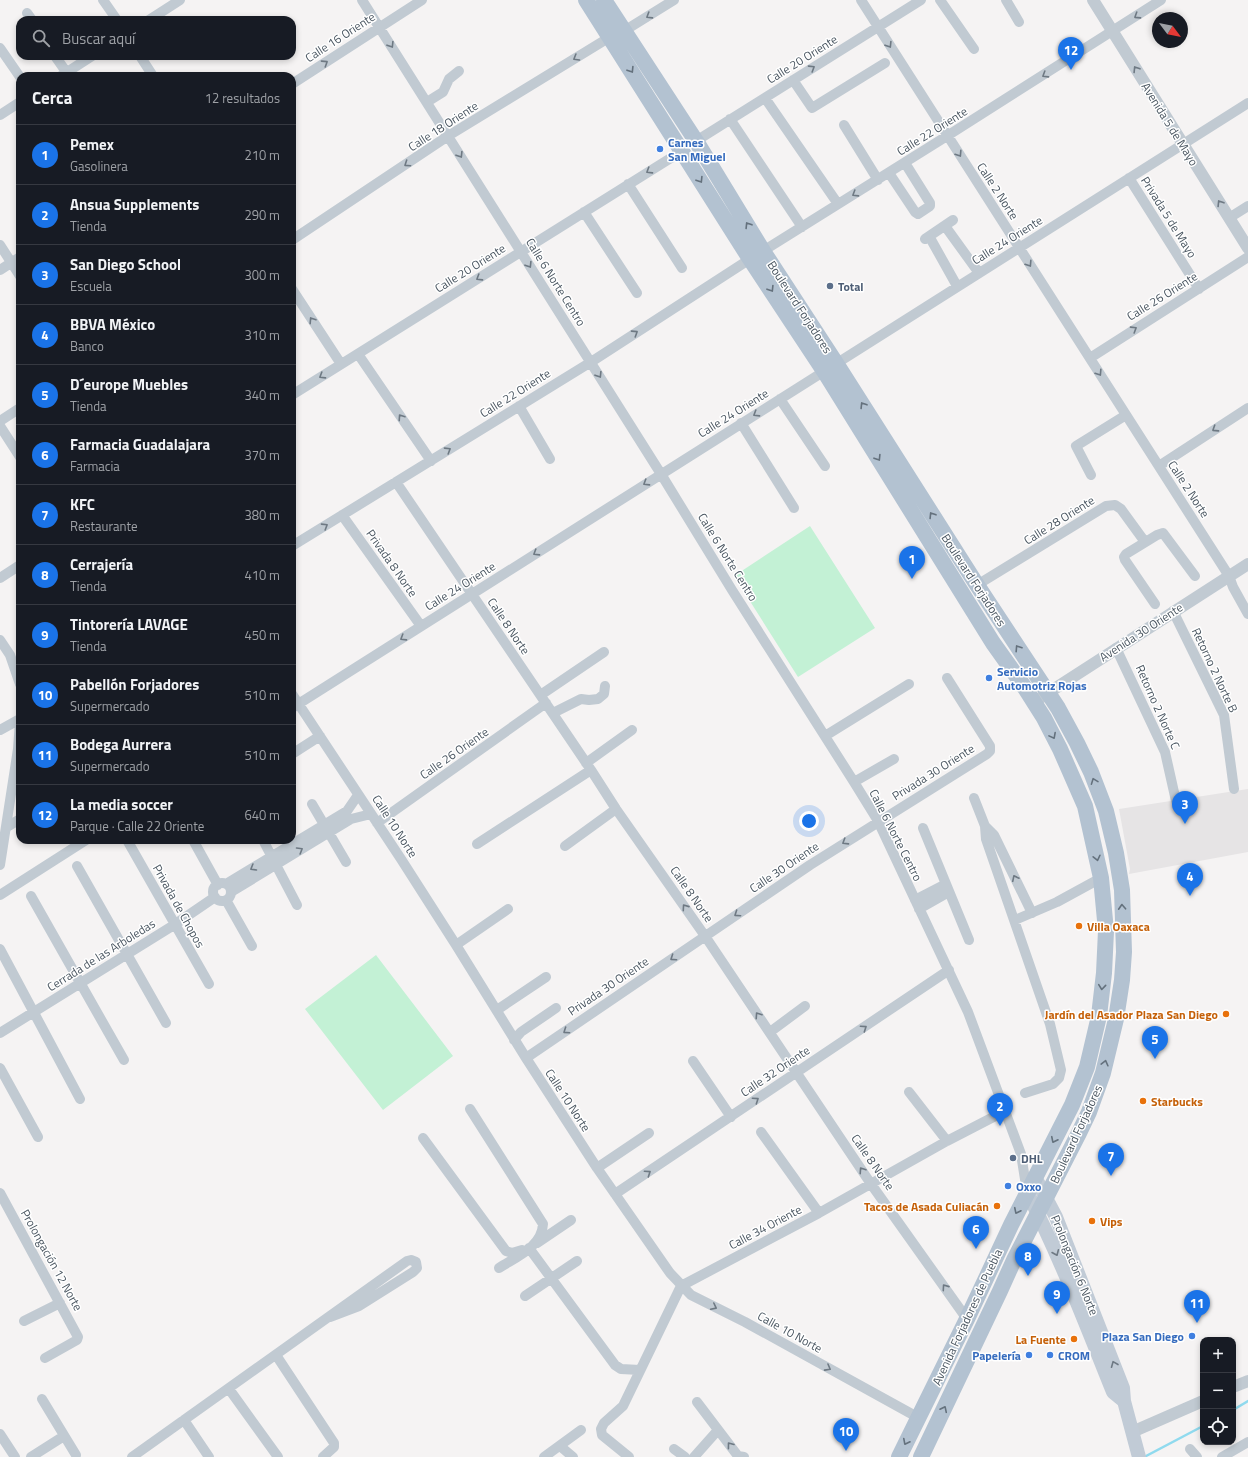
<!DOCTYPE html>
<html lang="es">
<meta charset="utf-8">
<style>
:root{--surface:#171b24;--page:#20242c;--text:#f1f3f6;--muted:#9ea1a6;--line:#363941;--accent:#1a73e8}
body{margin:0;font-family:"Titillium Web",sans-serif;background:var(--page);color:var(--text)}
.controls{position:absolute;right:12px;bottom:12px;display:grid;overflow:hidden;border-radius:8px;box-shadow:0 2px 6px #0003}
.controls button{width:36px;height:36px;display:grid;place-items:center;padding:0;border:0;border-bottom:1px solid var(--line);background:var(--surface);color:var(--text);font:20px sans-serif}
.compass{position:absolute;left:1152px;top:12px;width:36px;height:36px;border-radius:50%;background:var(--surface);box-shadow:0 2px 6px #0003;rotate:122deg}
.you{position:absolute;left:809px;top:821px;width:14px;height:14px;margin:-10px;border:3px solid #fff;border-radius:50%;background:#1a73e8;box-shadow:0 0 0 6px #1a73e833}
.badge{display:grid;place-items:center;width:26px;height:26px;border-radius:50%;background:var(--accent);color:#fff;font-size:13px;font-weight:700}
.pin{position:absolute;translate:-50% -33px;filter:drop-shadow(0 1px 2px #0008)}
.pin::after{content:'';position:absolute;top:21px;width:14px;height:12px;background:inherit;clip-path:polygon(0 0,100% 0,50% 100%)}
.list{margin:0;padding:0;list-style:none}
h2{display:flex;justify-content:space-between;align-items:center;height:52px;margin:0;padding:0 16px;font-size:17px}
h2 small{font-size:13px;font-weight:400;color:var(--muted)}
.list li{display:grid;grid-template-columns:26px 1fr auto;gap:12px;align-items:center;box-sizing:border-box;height:60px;padding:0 16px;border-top:1px solid var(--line)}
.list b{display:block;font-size:15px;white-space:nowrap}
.list p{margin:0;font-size:13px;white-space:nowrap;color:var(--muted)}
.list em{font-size:13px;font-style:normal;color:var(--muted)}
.icon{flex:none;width:22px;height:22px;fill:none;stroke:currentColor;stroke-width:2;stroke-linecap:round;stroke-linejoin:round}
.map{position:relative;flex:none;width:1248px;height:1457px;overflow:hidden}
.search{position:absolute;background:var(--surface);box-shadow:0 2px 6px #0003;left:16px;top:16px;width:280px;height:44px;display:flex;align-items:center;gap:10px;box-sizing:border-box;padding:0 14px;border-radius:12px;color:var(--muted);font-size:15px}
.panel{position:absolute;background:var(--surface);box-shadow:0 2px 6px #0003;left:16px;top:72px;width:280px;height:772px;border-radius:12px}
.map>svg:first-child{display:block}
.education{fill:#e6e4e5}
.green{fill:#c3f1d5}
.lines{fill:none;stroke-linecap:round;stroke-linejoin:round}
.stream{stroke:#90daee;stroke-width:2.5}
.minor{stroke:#c1cad2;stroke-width:10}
.tertiary{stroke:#c1cad2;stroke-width:12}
.secondary{stroke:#c1cbd6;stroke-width:14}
.primary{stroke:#b3c2d1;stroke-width:16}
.oneway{stroke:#6e7983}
.oneway2{stroke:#64717d}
.oneway3{stroke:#6e7984}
.shop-dot{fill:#3f7fe0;stroke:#fff;stroke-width:1.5}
.service-dot{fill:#5c6f8a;stroke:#fff;stroke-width:1.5}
.food-dot{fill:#e8710a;stroke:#fff;stroke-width:1.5}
.labels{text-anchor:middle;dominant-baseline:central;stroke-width:3;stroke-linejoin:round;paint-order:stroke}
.street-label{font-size:12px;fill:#4a5661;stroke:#fff}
.shop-label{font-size:12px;font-weight:bold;fill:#366cbe;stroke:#fff;text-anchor:start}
.service-label{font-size:12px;font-weight:bold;fill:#4e5e75;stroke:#fff;text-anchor:start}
.food-label{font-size:12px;font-weight:bold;fill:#c56008;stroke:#fff;text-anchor:start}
</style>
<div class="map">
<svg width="1248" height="1457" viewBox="0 0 1248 1457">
<rect width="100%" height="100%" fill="#f5f3f3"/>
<path class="education" d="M1248,789V852L1129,874L1130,869L1119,809Z"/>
<path class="green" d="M810,526L875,628L798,677L734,576Z
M376,955L453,1056L383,1110L305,1009Z"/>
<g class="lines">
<path class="stream" d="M1233,1410L1248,1401
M1146,1456L1203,1426"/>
<path class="minor" d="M103,0L117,20
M362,0L661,474L732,590L854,782L878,821L968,1012L1021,1154L1027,1192
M861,0L1229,576L1233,587L1248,614
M940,0L974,49
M1006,0L1019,22
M27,13L32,20
M149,20L180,0
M624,31L674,0
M0,48L20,77
M55,56L67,73
M140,56L153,76
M61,76L92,56
M793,80L812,108L885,63
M292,84L422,0
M765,98L838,204
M427,102L443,92L449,79L459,71
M0,115L20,102
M730,119L802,227
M844,125L878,180
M696,141L921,0
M889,173L915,212L918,214L930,206V203L905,163
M1129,178L1199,289
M628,184L682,268
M584,212L637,293
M1229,218L1248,206
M945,226L979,273
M929,236L957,286
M925,239L953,220
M292,240L448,136L610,37
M0,245L20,276
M763,251L947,136L1161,0
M0,270L20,257
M292,289L341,364
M358,354L431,461
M1090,358L1248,257
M292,395L682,151
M780,399L825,466
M519,406L550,459
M0,421L20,408
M741,423L794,508
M0,426L20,457
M1159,466L1248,408
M1091,475L1076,446L1126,415
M396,482L591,770L616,809L705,936L871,1184L967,1319
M342,515L421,626
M292,546L591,362L750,259
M0,578L20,565
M977,585L1106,506L1115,505L1121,509L1145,542
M1155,604L1125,560L1124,557L1126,554L1157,535L1163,533L1195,576
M1173,611L1224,715L1234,789
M0,640L10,655L20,684
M1116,648L1165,752L1176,801
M292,694L401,859L456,945L526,1058L597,1168L670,1273L691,1295L745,1322L919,1418
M541,696L545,692L604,652
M292,708L1248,103
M553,713L581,699L589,700L598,699L604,694L605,686
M0,730L20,719
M825,736L909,684
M292,754L320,736
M586,763L632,730
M854,782L894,759
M974,798L985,826L986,839L1050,1024L1061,1070L1059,1078L1053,1084L1025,1093
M312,804L346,862
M377,823L546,703
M985,826L994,835L1032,913
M7,827L20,819
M923,828L969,940
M127,840L209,984
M193,840L218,885
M263,840L297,905
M477,844L591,770
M565,846L616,809
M0,865L18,749L20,722
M77,866L166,1023
M213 892a9 9 0 1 1 18 0a9 9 0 1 1-18 0Z
M226,884L347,811L358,795
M231,892L351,819L371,814
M0,895L86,840
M31,896L124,1060
M226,900L252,946
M915,900L946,884
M919,909L949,892
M1015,920L1057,902L1101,878
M456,945L508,909
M0,949L80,1099
M497,1010L546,977
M770,1032L805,1006
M0,1033L174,925L215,897
M514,1040L521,1032L556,1008
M526,1058L810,865L987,754L990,751V746L947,678
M693,1061L731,1117
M0,1068L38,1137
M909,1092L947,1141
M470,1109L543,1224C542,1247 516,1257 499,1268
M761,1132L819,1213
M423,1138L506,1251L512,1253L522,1250
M597,1168L649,1133
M0,1193L78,1337L77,1340L45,1358
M615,1194L949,970
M537,1243L571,1220
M529,1248L615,1365L621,1369L640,1370
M525,1296L577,1261
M24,1321L60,1303
M276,1355L334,1443V1447L323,1457
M229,1389L278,1457
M42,1399L76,1455
M697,1402L738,1456L744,1457
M184,1420L209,1457
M0,1434L15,1457
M560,1446L573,1457
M674,1449L685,1457
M1190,1449L1197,1457
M31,1457L64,1436
M132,1457L407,1261L411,1260L416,1262L417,1268L413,1272L359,1306L330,1317
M544,1457L581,1430
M629,1457L602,1435L601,1429L604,1423L623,1406L681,1286L819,1213L947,1141L1005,1111
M694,1457L718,1430
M1222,1457L1248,1442"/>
<path class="tertiary" d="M1093,0L1248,248
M1034,702L1248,564
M1233,1387L1248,1381
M1132,1432L1203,1401"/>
<path class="secondary" d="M1035,1177L1056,1217L1123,1388L1124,1401L1139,1457
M1027,1192C1060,1257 1086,1325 1113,1392L1124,1401"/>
<path class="primary" d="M586,0L750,259L824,371L993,643L1025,688L1044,718L1060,749L1085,806L1101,878L1106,931L1104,973L1099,1016L1087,1067L1072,1105L1011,1225L967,1319L899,1457
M604,0L696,141L763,251L836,363L977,585L1058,708L1077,743L1091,772L1106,811L1116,853L1122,890L1124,952L1122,980L1116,1019L1103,1073L1089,1112L1079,1133L1014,1260L1000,1291L921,1457"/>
</g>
<defs><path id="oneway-chevron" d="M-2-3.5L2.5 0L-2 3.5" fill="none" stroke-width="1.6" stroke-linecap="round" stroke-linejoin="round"/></defs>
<g class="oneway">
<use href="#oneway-chevron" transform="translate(649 16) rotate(148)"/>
<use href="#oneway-chevron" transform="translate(1137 16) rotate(147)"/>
<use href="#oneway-chevron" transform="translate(391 45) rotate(58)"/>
<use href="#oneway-chevron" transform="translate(889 45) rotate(58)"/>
<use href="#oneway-chevron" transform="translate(576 58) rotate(149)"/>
<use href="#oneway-chevron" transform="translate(325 63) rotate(-33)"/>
<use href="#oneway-chevron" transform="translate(812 68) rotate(-32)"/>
<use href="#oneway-chevron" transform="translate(1136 69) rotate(-122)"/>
<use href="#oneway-chevron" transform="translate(1045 75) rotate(148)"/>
<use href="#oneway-chevron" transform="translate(959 154) rotate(57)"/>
<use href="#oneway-chevron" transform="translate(460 155) rotate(58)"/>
<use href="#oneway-chevron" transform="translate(407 164) rotate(146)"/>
<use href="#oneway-chevron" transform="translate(649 171) rotate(148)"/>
<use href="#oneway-chevron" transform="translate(855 194) rotate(148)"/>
<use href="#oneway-chevron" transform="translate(1220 203) rotate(-122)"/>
<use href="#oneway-chevron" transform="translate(1029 264) rotate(57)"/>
<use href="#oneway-chevron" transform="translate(529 265) rotate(58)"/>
<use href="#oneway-chevron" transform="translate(479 278) rotate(148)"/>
<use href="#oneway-chevron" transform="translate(312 320) rotate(-123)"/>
<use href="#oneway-chevron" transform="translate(1134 329) rotate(-32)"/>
<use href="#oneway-chevron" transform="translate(635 333) rotate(-33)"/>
<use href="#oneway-chevron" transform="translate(1099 373) rotate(57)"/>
<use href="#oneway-chevron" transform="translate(599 375) rotate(58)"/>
<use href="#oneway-chevron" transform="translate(322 376) rotate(148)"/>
<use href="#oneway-chevron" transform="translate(756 414) rotate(148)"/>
<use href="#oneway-chevron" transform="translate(401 417) rotate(-124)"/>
<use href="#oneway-chevron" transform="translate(1215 429) rotate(147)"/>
<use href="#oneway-chevron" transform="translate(448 450) rotate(-32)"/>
<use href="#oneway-chevron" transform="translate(646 483) rotate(148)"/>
<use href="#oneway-chevron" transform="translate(325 526) rotate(-32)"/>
<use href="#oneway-chevron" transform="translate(536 553) rotate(148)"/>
<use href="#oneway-chevron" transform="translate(403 638) rotate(148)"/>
<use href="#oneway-chevron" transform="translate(845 842) rotate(148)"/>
<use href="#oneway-chevron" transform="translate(300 850) rotate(-31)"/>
<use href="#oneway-chevron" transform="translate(253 868) rotate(149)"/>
<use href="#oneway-chevron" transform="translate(1015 878) rotate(-116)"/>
<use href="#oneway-chevron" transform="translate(685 907) rotate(-125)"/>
<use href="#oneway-chevron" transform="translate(737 914) rotate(146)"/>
<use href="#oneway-chevron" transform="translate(673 958) rotate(146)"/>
<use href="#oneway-chevron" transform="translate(758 1015) rotate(-124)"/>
<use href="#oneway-chevron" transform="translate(864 1028) rotate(-34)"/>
<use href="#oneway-chevron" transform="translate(566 1031) rotate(146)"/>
<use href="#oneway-chevron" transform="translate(756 1100) rotate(-34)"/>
<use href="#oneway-chevron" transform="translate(862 1170) rotate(-124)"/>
<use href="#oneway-chevron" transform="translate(648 1173) rotate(-34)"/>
<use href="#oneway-chevron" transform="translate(945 1287) rotate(-125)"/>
<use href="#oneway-chevron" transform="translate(714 1307) rotate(27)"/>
<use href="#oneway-chevron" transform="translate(828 1368) rotate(29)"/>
<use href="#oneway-chevron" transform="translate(730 1445) rotate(-127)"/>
</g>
<g class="oneway2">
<use href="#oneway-chevron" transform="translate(631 70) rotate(58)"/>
<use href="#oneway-chevron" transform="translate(700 180) rotate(58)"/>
<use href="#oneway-chevron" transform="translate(748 225) rotate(-122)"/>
<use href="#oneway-chevron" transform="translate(771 289) rotate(58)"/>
<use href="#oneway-chevron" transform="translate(863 405) rotate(-122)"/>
<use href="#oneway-chevron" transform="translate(878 458) rotate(58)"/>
<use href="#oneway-chevron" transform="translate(932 515) rotate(-122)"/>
<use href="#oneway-chevron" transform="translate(1018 648) rotate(-123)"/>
<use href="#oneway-chevron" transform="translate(1053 736) rotate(62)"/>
<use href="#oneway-chevron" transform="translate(1094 781) rotate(-111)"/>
<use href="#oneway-chevron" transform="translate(1097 858) rotate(77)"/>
<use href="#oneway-chevron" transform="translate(1122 907) rotate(-93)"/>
<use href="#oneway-chevron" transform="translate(1102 987) rotate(96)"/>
<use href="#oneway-chevron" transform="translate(1105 1063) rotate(-76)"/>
<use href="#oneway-chevron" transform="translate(1054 1140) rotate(116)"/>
<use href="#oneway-chevron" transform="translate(1017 1211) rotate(116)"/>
<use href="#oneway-chevron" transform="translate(944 1409) rotate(-64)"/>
<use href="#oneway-chevron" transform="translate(906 1442) rotate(117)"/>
</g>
<g class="oneway3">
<use href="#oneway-chevron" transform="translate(1056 1253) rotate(67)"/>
<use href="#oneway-chevron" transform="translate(1114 1364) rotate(-112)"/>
</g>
<g class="shop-dot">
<circle cx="660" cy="149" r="4"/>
<circle cx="989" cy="678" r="4"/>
<circle cx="1008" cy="1186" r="4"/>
<circle cx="1192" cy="1336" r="4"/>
<circle cx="1029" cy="1355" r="4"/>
<circle cx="1050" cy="1355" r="4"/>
</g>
<g class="service-dot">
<circle cx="830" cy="286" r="4"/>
<circle cx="1013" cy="1158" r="4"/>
</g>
<g class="food-dot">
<circle cx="1079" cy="926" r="4"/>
<circle cx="1226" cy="1014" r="4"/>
<circle cx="1143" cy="1101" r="4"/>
<circle cx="997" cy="1206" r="4"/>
<circle cx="1092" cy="1221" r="4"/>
<circle cx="1074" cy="1339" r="4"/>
</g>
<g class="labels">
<g class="street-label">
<text transform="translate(340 37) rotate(-33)">Calle 16 Oriente</text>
<text transform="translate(802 59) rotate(-32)">Calle 20 Oriente</text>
<text transform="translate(1170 124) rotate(58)">Avenida 5 de Mayo</text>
<text transform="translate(443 126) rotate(-33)">Calle 18 Oriente</text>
<text transform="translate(932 131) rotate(-32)">Calle 22 Oriente</text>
<text transform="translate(998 191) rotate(57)">Calle 2 Norte</text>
<text transform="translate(1169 217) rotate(58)">Privada 5 de Mayo</text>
<text transform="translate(1007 240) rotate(-32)">Calle 24 Oriente</text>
<text transform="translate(470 268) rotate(-32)">Calle 20 Oriente</text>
<text transform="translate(556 282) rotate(58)">Calle 6 Norte Centro</text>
<text transform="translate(1162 296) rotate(-32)">Calle 26 Oriente</text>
<text transform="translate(800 307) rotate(57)">Boulevard Forjadores</text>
<text transform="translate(515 393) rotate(-32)">Calle 22 Oriente</text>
<text transform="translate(733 413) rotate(-32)">Calle 24 Oriente</text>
<text transform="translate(1189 489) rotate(57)">Calle 2 Norte</text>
<text transform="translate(1059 520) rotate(-32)">Calle 28 Oriente</text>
<text transform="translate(728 557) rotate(58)">Calle 6 Norte Centro</text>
<text transform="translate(392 563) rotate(55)">Privada 8 Norte</text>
<text transform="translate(974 580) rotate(57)">Boulevard Forjadores</text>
<text transform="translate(460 586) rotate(-32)">Calle 24 Oriente</text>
<text transform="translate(509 626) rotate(56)">Calle 8 Norte</text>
<text transform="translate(1141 632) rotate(-33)">Avenida 30 Oriente</text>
<text transform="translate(1215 670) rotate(65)">Retorno 2 Norte B</text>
<text transform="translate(1158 707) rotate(66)">Retorno 2 Norte C</text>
<text transform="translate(454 753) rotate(-35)">Calle 26 Oriente</text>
<text transform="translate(933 772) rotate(-32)">Privada 30 Oriente</text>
<text transform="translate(395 826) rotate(57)">Calle 10 Norte</text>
<text transform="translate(896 835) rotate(63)">Calle 6 Norte Centro</text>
<text transform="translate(784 867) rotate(-34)">Calle 30 Oriente</text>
<text transform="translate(692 894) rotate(55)">Calle 8 Norte</text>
<text transform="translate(179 906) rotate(61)">Privada de Chopos</text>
<text transform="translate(101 955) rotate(-32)">Cerrada de las Arboledas</text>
<text transform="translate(608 986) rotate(-34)">Privada 30 Oriente</text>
<text transform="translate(775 1071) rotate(-34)">Calle 32 Oriente</text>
<text transform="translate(568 1100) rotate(57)">Calle 10 Norte</text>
<text transform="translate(1076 1134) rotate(-65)">Boulevard Forjadores</text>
<text transform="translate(873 1162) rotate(55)">Calle 8 Norte</text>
<text transform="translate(765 1227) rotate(-28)">Calle 34 Oriente</text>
<text transform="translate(52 1260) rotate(61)">Prolongación 12 Norte</text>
<text transform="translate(1075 1265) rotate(68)">Prolongación 6 Norte</text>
<text transform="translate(967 1317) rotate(-65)">Avenida Forjadores de Puebla</text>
<text transform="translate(790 1332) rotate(29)">Calle 10 Norte</text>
</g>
<g class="shop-label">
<text x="668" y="142">Carnes<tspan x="668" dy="14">San Miguel</tspan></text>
<text x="997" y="671">Servicio<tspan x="997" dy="14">Automotriz Rojas</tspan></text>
<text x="1016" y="1186">Oxxo</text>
<text x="1184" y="1336" text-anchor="end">Plaza San Diego</text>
<text x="1021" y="1355" text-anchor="end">Papelería</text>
<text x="1058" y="1355">CROM</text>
</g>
<g class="service-label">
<text x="838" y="286">Total</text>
<text x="1021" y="1158">DHL</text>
</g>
<g class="food-label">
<text x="1087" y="926">Villa Oaxaca</text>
<text x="1218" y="1014" text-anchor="end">Jardín del Asador Plaza San Diego</text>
<text x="1151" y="1101">Starbucks</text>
<text x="989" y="1206" text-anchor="end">Tacos de Asada Culiacán</text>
<text x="1100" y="1221">Vips</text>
<text x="1066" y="1339" text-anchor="end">La Fuente</text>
</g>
</g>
</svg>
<div class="controls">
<button>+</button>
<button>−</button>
<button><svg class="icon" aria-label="locate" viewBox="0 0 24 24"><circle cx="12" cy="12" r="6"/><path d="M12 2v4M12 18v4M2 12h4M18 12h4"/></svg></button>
</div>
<svg class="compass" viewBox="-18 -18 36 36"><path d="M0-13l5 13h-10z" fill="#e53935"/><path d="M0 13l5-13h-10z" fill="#9ea1a6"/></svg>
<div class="you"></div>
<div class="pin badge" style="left:912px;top:579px">1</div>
<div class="pin badge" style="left:1000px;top:1126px">2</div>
<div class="pin badge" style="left:1185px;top:824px">3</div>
<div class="pin badge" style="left:1190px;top:896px">4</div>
<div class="pin badge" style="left:1155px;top:1059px">5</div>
<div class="pin badge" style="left:976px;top:1249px">6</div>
<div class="pin badge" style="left:1111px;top:1176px">7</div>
<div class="pin badge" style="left:1028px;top:1276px">8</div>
<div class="pin badge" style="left:1057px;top:1314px">9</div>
<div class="pin badge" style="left:846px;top:1451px">10</div>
<div class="pin badge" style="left:1197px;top:1323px">11</div>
<div class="pin badge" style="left:1071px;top:70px">12</div>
<div class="search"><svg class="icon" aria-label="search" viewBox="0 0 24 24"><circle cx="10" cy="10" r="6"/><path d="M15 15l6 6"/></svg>Buscar aquí</div>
<section class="panel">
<h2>Cerca<small>12 resultados</small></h2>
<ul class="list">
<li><span class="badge">1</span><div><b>Pemex</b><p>Gasolinera</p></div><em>210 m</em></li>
<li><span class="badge">2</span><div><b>Ansua Supplements</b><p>Tienda</p></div><em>290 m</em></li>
<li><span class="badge">3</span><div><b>San Diego School</b><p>Escuela</p></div><em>300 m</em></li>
<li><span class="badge">4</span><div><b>BBVA México</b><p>Banco</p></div><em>310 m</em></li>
<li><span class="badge">5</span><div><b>D´europe Muebles</b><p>Tienda</p></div><em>340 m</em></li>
<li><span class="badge">6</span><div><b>Farmacia Guadalajara</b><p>Farmacia</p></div><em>370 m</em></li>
<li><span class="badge">7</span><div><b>KFC</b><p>Restaurante</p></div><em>380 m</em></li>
<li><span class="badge">8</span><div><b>Cerrajería</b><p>Tienda</p></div><em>410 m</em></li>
<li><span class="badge">9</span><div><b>Tintorería LAVAGE</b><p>Tienda</p></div><em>450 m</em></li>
<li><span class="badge">10</span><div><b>Pabellón Forjadores</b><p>Supermercado</p></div><em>510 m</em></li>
<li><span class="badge">11</span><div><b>Bodega Aurrera</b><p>Supermercado</p></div><em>510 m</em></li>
<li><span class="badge">12</span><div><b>La media soccer</b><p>Parque · Calle 22 Oriente</p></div><em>640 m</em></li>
</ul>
</section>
</div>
